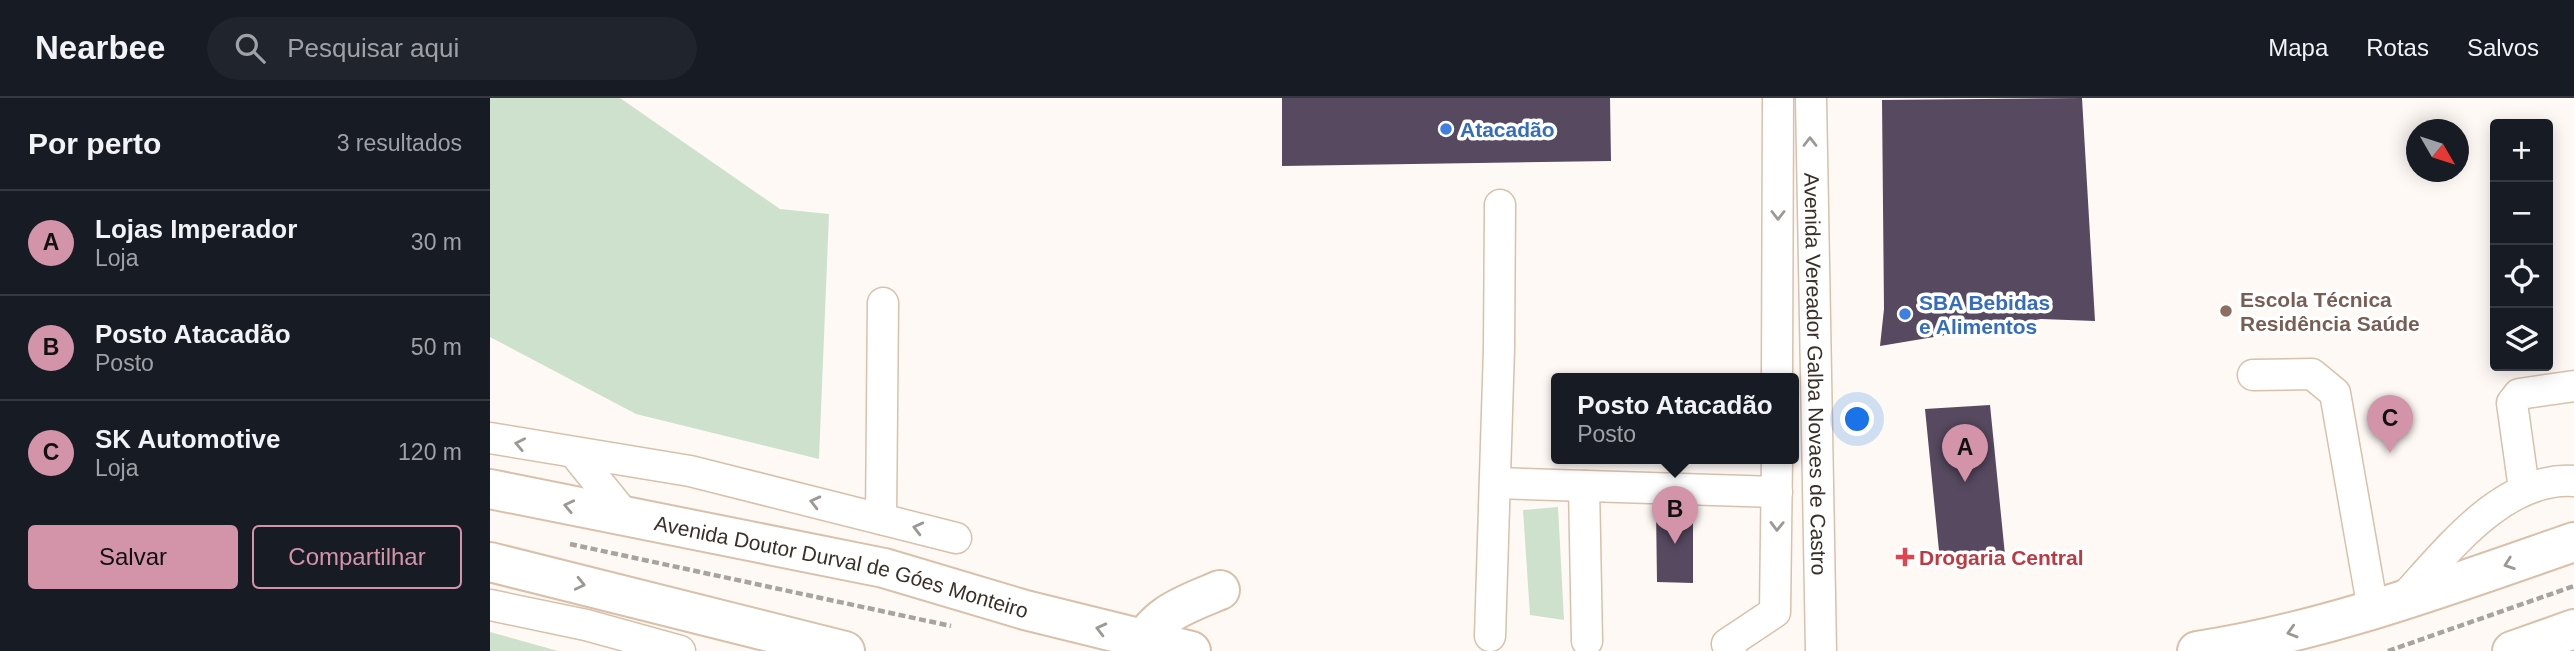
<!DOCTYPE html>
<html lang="pt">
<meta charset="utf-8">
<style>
:root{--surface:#171b24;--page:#20242c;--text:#f1f3f6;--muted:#9ea1a6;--line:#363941;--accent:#d393a9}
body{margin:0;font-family:Helvetica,sans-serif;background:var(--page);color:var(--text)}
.controls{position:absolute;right:21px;top:21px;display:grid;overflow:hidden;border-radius:7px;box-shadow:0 4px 18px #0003}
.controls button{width:63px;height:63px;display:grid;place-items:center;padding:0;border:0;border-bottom:2px solid var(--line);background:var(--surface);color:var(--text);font:35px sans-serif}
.compass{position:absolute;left:1916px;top:21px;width:63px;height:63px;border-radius:50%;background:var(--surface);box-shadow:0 4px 18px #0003;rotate:129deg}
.you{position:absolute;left:1368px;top:322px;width:24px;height:24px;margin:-18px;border:5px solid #fff;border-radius:50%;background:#1a73e8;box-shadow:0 0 0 10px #1a73e833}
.badge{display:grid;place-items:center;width:46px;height:46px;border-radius:50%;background:var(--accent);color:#111;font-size:23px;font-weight:700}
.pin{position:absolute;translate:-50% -58px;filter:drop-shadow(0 2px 4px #0008)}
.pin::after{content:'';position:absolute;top:37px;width:24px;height:21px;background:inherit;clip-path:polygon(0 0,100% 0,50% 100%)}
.popup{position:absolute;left:1061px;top:275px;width:248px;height:91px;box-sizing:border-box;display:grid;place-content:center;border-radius:7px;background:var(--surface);filter:drop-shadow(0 2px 5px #0005);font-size:23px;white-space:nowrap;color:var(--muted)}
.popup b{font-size:26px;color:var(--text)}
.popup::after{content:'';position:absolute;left:50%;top:100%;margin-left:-14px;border:14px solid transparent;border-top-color:var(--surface)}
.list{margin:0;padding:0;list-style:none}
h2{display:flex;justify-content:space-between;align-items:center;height:91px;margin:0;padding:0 28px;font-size:30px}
h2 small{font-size:23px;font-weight:400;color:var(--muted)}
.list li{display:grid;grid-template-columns:46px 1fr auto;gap:21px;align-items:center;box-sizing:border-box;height:105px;padding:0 28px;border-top:2px solid var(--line)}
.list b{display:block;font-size:26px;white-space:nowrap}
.list p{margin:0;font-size:23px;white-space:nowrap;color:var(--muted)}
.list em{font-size:23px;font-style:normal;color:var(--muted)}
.actions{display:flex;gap:14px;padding:21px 28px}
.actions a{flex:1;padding:16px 0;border:2px solid var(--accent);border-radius:7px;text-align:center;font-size:24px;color:var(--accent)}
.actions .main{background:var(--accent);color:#111}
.icon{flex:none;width:38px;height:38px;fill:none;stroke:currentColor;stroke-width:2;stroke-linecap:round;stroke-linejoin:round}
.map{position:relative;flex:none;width:2084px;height:553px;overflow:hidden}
header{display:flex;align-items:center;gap:42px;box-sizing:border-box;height:98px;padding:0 35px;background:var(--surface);border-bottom:2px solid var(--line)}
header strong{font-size:33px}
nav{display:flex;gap:38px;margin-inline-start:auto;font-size:24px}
.search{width:490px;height:63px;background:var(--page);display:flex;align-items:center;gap:18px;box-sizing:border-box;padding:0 24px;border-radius:38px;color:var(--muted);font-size:26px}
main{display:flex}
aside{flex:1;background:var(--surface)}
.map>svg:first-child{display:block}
.green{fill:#cde1cd}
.building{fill:#564960}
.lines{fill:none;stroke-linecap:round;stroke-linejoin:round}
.minor-casing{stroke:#d9c0ab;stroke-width:33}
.highway-casing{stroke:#d9c0ab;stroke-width:42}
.path{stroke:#aaa39d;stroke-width:4.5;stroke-dasharray:7 3.5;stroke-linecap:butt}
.minor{stroke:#fff;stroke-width:30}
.highway{stroke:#fff;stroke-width:38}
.oneway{stroke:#9c9894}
.shop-dot{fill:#3f7fe0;stroke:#fff;stroke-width:2.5}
.education-dot{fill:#8d6e63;stroke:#fff;stroke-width:2.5}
.health-dot{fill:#e0444e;stroke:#fff;stroke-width:2.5}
.labels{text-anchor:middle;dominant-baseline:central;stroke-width:7;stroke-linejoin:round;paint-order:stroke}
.shop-label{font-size:21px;font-weight:bold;fill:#366cbe;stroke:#fff;text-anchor:start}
.education-label{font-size:21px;font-weight:bold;fill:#785e54;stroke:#fff;text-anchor:start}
.street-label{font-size:21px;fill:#3a3028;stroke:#fff}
.health-label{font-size:21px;font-weight:bold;fill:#be3a42;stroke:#fff;text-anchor:start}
</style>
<header>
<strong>Nearbee</strong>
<div class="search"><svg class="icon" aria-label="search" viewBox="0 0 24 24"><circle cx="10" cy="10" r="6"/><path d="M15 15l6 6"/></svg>Pesquisar aqui</div>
<nav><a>Mapa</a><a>Rotas</a><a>Salvos</a></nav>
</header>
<main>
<aside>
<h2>Por perto<small>3 resultados</small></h2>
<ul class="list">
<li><span class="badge">A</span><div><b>Lojas Imperador</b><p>Loja</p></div><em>30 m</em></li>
<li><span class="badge">B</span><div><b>Posto Atacadão</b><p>Posto</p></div><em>50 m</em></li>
<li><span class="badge">C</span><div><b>SK Automotive</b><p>Loja</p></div><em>120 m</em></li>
</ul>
<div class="actions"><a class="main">Salvar</a><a>Compartilhar</a></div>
</aside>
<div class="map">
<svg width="2084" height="553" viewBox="0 0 2084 553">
<rect width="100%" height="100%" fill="#fef9f5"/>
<path class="green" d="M0,0H130L290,111L339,116L329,361L146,316L0,239Z
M1068,409L1074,522L1040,517L1033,412Z
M0,534L68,553H0Z"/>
<path class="building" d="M792,0H1120L1121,63L792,68Z
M1592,0L1605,223L1551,221L1390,248L1394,211L1392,2Z
M1500,307L1515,457L1450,463L1435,311Z
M1203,407V485L1167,484L1166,409Z"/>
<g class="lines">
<defs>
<g id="minor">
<path id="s1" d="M1321,0L1331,553"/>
<path d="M1763,277L1822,276L1845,295L1883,512"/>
<path d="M1287,280L1288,0"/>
<path d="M0,340L200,373L466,440"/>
<path d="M86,357L137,420"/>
<path d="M1006,385L1287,394"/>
<path d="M1094,388L1097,543"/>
<path d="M2034,391L2022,305L2029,296L2084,288"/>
<path d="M391,421L393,205"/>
<path d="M1911,503C1955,456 2012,378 2084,383"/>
<path d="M0,507L96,527L190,553"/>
<path d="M1000,538L1009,250L1010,107"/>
<path d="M1241,553L1237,546L1285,514L1287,360"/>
</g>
<g id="highway">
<path id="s2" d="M0,391L394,470L535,512L701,553"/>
<path d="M0,464L355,553"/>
<path d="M647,553C666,515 694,507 730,492"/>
<path d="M1707,553C1837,533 1960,487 2084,444"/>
<path d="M2022,553L2084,531"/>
</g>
</defs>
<use href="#minor" class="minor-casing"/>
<use href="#highway" class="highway-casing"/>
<path class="path" d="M80,446L461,528
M1898,553L2084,488"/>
<use href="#minor" class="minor"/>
<use href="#highway" class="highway"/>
</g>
<defs><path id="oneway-chevron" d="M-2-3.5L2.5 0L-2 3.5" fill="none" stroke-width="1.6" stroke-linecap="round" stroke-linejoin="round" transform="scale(1.75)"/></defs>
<g class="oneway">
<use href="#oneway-chevron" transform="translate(1320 44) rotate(-90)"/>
<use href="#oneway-chevron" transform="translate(1288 117) rotate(90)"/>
<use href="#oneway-chevron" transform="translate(30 346) rotate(-169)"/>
<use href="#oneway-chevron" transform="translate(325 404) rotate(-166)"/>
<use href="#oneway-chevron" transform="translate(79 408) rotate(-168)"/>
<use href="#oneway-chevron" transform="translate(1287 428) rotate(91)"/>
<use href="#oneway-chevron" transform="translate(428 430) rotate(-166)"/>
<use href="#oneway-chevron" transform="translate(2019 466) rotate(161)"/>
<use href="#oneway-chevron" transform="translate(90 486) rotate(13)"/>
<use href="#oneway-chevron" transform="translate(611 531) rotate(-166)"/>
<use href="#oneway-chevron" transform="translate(1802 534) rotate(164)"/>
</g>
<g class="shop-dot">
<circle cx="956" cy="31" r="7"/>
<circle cx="1415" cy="216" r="7"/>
</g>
<circle class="education-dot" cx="1736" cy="213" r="7"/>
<path class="health-dot" d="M1411.5 448.5h7v7h7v7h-7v7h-7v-7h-7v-7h7z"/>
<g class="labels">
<g class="shop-label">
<text x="970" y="31">Atacadão</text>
<text x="1429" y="204">SBA Bebidas<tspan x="1429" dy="24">e Alimentos</tspan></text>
</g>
<g class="education-label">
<text x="1750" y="201">Escola Técnica<tspan x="1750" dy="24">Residência Saúde</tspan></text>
</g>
<g class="street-label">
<text stroke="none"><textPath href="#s1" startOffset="276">Avenida Vereador Galba Novaes de Castro</textPath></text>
<text stroke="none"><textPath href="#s2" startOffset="360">Avenida Doutor Durval de Góes Monteiro</textPath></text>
</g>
<g class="health-label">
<text x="1429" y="459">Drogaria Central</text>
</g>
</g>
</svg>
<div class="controls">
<button>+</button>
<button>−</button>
<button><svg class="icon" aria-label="locate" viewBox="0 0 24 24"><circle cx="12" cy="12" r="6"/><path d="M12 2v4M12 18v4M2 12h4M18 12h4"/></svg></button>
<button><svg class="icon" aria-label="layers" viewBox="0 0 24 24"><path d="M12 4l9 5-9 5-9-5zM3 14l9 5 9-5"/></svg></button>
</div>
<svg class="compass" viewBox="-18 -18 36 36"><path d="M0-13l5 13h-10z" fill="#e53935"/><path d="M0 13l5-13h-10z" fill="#9ea1a6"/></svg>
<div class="you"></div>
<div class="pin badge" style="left:1475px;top:384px">A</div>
<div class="pin badge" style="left:1185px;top:446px">B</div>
<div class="popup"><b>Posto Atacadão</b>Posto</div>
<div class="pin badge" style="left:1900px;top:355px">C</div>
</div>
</main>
